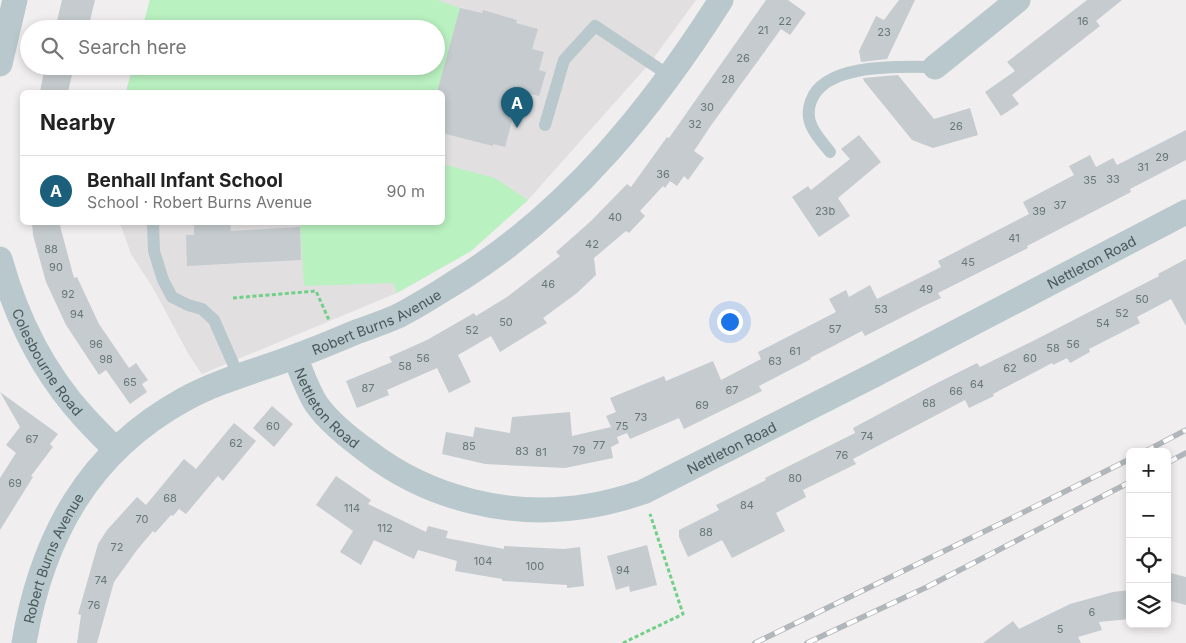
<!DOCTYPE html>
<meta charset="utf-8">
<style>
:root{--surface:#fff;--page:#f6f6f6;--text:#222;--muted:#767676;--line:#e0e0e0;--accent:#1b5f7b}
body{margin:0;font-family:Inter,sans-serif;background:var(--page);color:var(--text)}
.controls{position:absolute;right:15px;bottom:15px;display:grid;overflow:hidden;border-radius:8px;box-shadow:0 2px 8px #0003}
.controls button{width:45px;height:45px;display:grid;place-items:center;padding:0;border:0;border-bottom:1px solid var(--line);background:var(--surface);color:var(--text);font:25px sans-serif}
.you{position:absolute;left:729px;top:321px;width:18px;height:18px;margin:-12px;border:4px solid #fff;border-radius:50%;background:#1a73e8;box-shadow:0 0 0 8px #1a73e833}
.badge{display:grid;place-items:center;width:32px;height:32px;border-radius:50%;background:var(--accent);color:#fff;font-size:16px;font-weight:700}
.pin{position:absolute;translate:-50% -41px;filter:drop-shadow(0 1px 2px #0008)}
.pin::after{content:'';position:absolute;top:26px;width:18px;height:15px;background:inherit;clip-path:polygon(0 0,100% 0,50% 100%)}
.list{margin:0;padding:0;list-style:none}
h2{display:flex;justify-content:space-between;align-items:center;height:65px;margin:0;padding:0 20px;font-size:21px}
h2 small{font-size:16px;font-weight:400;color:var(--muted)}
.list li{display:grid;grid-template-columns:32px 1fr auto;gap:15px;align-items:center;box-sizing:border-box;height:70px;padding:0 20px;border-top:1px solid var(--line)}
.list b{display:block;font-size:19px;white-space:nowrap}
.list p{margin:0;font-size:16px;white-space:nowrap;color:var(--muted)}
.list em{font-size:16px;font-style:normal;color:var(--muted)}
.icon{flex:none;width:28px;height:28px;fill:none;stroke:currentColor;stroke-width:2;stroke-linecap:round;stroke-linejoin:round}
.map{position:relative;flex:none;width:1186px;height:643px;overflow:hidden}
.search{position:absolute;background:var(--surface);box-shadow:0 2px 8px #0003;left:20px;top:20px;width:425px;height:55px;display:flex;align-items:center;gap:12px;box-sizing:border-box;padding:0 18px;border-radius:28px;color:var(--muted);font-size:19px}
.panel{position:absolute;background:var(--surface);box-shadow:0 2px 8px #0003;left:20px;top:90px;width:425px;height:135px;border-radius:8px}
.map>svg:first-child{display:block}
.education{fill:#e2dfe1}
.green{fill:#baf1c1}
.building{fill:#c5cbce}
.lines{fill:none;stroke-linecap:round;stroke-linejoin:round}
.path{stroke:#71d087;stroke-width:3;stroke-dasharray:4 2.5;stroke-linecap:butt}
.service{stroke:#b9c8cc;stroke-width:12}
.minor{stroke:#b9c8cc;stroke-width:25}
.rail-casing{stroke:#b0b6b9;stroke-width:5.5}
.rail{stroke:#fff;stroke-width:4;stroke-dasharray:11;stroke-linecap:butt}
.labels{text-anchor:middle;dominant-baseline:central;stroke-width:4;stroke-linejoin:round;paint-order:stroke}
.number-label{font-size:11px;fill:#667578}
.street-label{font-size:14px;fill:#46585c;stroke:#fff}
</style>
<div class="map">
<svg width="1186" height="643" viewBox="0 0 1186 643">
<rect width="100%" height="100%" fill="#f1eeef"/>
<path class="education" d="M150,0H696L650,63L528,200L471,251L397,293L202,374L189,355L153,288L131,254L120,223L442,222V92H126L133,66H436V29H142Z"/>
<path class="green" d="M150,0H437L460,8L437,92H126L133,66H436V29H142Z
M443,164L495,178L528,200L471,251L397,293L393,283L304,286L300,223L442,222Z"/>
<path class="building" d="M62,0H95L88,29H55Z
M766,0H788L806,13L790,35L781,29L712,124L694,151L704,158L688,180L684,176L677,186L670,181L665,188L663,186L640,211L645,216L629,233L626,231L594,258L596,275L577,293L543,318L547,323L500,352L491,336L458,355L471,382L449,393L437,368L387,390L389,395L357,408L346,381L392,362L389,357L427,340L474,313L476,316L507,297L560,256L556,252L591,221L627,184L631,187L667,137L669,138Z
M899,0H915L887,59L861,62L859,51L876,16L884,20Z
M1087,0H1122L1096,21L1100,26L1012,95L1019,104L1001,116L985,92L1015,71L1007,62Z
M460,8L482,13L483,10L517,20L516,23L538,29L532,49L544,52L539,70L546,72L539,96L520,91L505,147L493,144V146L442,133V92H437Z
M45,66H74L68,92H40Z
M898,75L934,119L970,108L978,135L933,148L912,140L864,81L863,78Z
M1186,130V160L1130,189L1131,192L1027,246L1028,248L938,293L941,298L924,306L865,336L862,331L810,358L811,359L759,386L762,391L684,429L679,418L630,439L627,433L617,437L619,443L611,447L613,458L565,468L485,464L442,454L446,432L473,437L475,427L510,433L512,417L570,412L572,436L611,427L606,416L616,412L610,398L664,376L666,381L713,361L721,380L761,359L758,352L836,312L829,299L846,290L849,297L870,285L877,299L941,267L938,261L1029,214L1023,202L1074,175L1069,166L1090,155L1096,167L1113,158L1117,165Z
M859,135L881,162L838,198L850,216L819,237L792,197L808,186L811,190L850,159L841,149Z
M32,222H59L74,278L77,277L99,324L129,368L136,363L148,380L142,384L147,392L130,404L106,370L99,375L66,325L46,282L33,235Z
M194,222H230L231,231L300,227L301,260L187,266L186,235H194Z
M1186,259V326L1171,299L1137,317L1140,323L1089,349L1090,352L1070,363L1067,358L1053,365L1052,363L993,394L994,396L969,408L965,400L853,459L856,464L803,490L806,497L776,513L785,531L732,558L722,540L688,557L679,537V530L719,510L716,505L766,480L765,478L855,433L853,428L937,383L977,363L980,367L1033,341L1159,276L1158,274Z
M0,392L58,434L50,444L53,447L31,476L33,477L0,530V478L16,453L6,445L20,427Z
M272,406L293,424L274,447L253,428Z
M234,423L256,441L223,481L218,476L186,514L179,509L173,516L171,515L155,533L153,531L137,550L114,582L97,643H77L81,615L78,614L98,544L107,530L137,497L146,505L184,459L196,469Z
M336,476L371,500L368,504L426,532L428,526L448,531L446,538L504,549V546L564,549L580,547L584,586L567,588V585L502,581V579L455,571L457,561L418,550L414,559L374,540L361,565L340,552L353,531L316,505Z
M647,545L657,585L630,592L629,586L616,590L607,556Z
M1167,572L1186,577V605L1167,600Z
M1130,590V619L1099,622L1102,630L1078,637L1081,643H983L1013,621L1019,629L1070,604L1113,592Z"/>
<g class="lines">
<path class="path" d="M233,298L316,291L329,320
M623,643L683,614L650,514"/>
<path class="service" d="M545,125L564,60L595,26L670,76
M830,152C824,144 816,136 812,127C808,119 808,109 811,101C825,62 902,67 935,67
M153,222L154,251L163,280L172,297L188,305L202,309L214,320L239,377"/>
<g class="minor">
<path d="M0,64L15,0"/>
<path d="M935,67L1018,0"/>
<path id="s1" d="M0,259C16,317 43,372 84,417C94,428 105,439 116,450"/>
<path id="s2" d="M295,357C301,371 308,392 317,405C330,423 349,438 367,451C429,499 511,519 588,506C607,503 625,498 643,492L874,375L1186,212"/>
<path id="s3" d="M24,643C42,537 88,452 185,399C218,381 256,371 291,358C313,350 335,341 356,332C370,327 385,322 398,316C420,305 441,291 462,278C571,209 653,107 721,0"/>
</g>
<defs>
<path id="rail" d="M1144,452L1186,430
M1167,463L1186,453
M755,643L1012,518L1130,459
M807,643L927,587L1130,482"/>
</defs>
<use href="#rail" class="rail-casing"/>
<use href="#rail" class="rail"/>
</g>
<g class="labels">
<g class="number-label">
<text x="785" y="21">22</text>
<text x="1083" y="21">16</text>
<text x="763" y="30">21</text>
<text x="884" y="32">23</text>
<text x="743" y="58">26</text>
<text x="728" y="79">28</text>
<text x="707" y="107">30</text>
<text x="695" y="124">32</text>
<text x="956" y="126">26</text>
<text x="1162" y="157">29</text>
<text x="1143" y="167">31</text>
<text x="663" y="174">36</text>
<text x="1113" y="179">33</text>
<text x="1090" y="180">35</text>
<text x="1060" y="205">37</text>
<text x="825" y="211">23b</text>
<text x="1039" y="211">39</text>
<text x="615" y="217">40</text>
<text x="1014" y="238">41</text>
<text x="592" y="244">42</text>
<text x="51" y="249">88</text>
<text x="968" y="262">45</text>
<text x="56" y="267">90</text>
<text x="548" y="284">46</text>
<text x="926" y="289">49</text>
<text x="68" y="294">92</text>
<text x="1142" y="299">50</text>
<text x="881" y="309">53</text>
<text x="1122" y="313">52</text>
<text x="77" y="314">94</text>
<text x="506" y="322">50</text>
<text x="1103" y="323">54</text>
<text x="835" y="329">57</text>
<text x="472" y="330">52</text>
<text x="96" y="344">96</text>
<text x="1073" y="344">56</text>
<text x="1053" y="348">58</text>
<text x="795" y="351">61</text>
<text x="423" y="358">56</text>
<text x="1030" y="358">60</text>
<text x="106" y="359">98</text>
<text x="775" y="361">63</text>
<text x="405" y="366">58</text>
<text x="1010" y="368">62</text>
<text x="130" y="382">65</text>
<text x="977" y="384">64</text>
<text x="368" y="388">87</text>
<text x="732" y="390">67</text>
<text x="956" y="391">66</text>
<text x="929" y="403">68</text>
<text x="702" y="405">69</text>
<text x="641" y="417">73</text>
<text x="273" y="426">60</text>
<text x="622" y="426">75</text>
<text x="867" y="436">74</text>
<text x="32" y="439">67</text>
<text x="236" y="443">62</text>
<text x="599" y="445">77</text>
<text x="469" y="446">85</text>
<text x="579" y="450">79</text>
<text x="522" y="451">83</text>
<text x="541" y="452">81</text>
<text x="842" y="455">76</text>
<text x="795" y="478">80</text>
<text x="15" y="483">69</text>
<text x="170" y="498">68</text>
<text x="747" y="505">84</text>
<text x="352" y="508">114</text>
<text x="142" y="519">70</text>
<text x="385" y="528">112</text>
<text x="706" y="532">88</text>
<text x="117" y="547">72</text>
<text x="483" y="561">104</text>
<text x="535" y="566">100</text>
<text x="623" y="570">94</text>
<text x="101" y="580">74</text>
<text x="94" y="605">76</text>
<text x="1092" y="612">6</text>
<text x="1060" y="629">5</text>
</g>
<g class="street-label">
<text stroke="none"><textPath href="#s2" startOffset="916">Nettleton Road</textPath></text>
<text stroke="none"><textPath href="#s3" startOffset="510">Robert Burns Avenue</textPath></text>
<text stroke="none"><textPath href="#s1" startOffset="114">Colesbourne Road</textPath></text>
<text stroke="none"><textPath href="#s2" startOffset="61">Nettleton Road</textPath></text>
<text stroke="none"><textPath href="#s2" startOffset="511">Nettleton Road</textPath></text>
<text stroke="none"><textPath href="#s3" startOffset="90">Robert Burns Avenue</textPath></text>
</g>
</g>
</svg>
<div class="controls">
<button>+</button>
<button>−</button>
<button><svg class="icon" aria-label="locate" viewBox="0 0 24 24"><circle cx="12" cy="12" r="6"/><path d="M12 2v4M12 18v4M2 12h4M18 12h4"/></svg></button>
<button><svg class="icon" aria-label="layers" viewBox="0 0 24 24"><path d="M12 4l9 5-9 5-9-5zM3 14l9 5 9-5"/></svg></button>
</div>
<div class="you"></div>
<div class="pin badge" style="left:517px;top:128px">A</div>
<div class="search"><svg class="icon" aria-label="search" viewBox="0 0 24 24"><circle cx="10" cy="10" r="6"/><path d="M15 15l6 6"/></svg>Search here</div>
<section class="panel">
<h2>Nearby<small></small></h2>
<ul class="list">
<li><span class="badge">A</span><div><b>Benhall Infant School</b><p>School · Robert Burns Avenue</p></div><em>90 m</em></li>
</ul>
</section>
</div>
